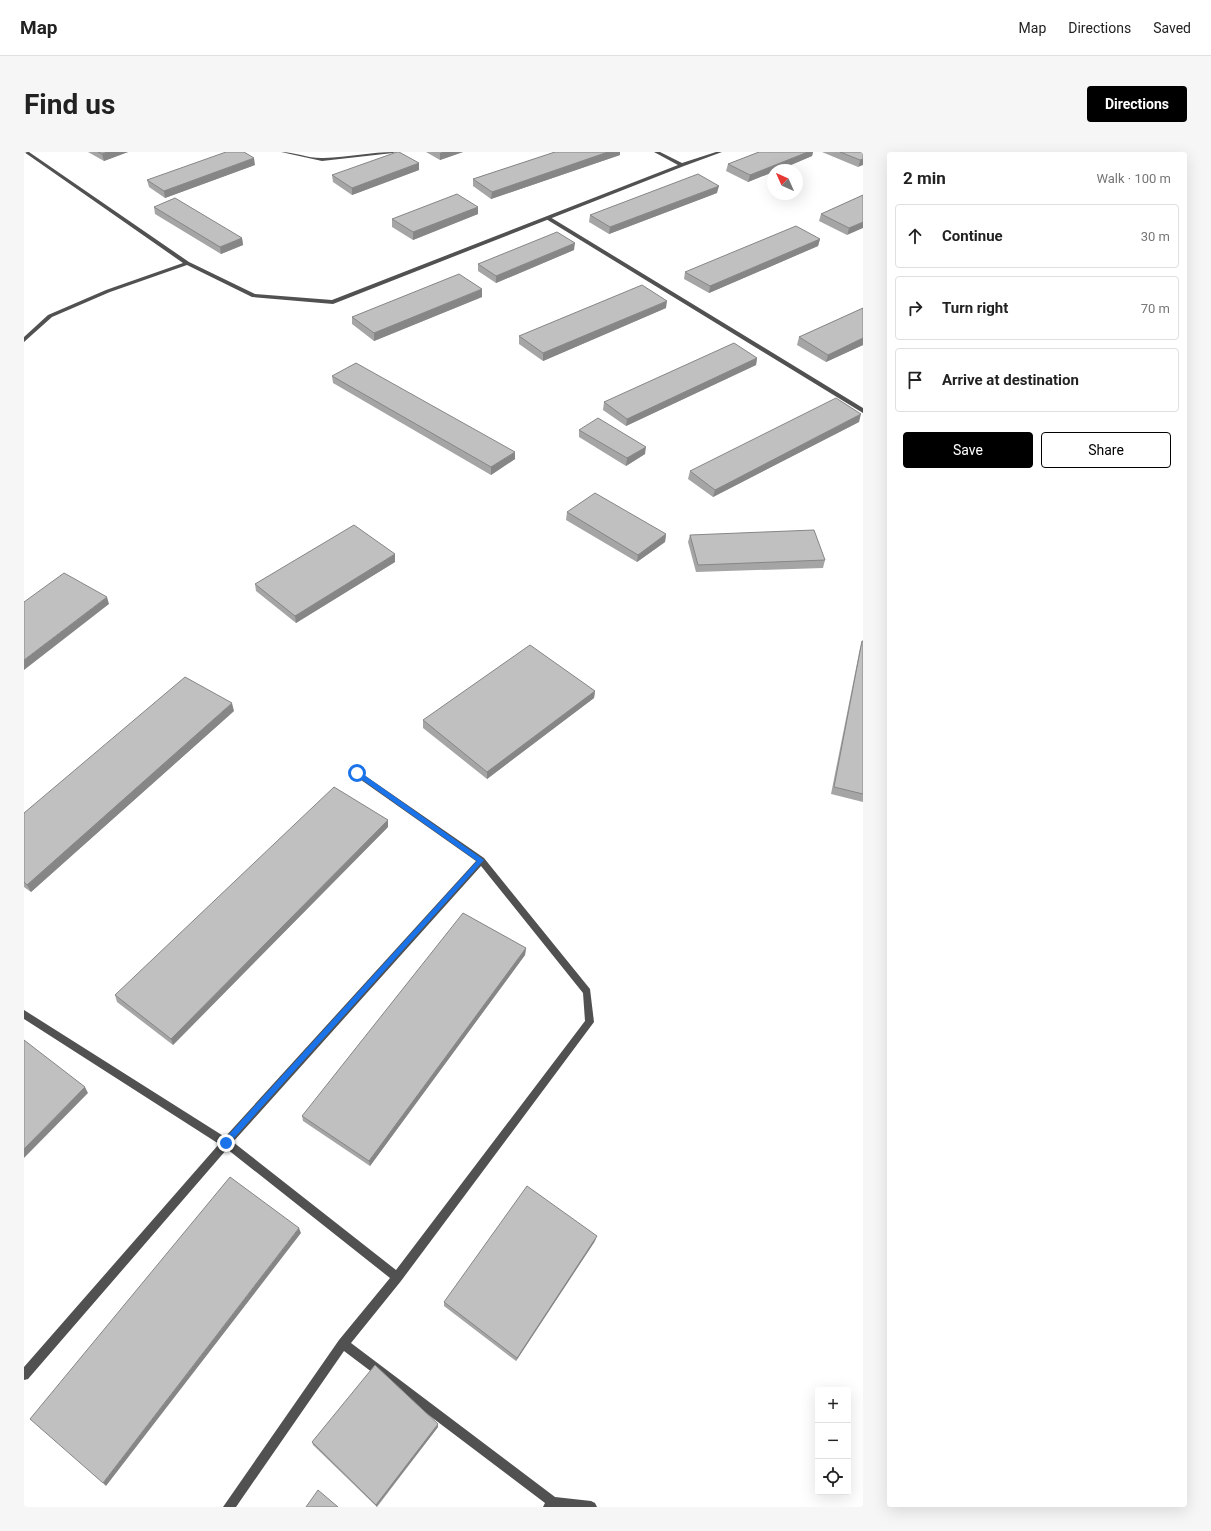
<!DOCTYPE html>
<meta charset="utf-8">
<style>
:root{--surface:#fff;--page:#f6f6f6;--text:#222;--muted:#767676;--line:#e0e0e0;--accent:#000}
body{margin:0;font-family:Roboto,sans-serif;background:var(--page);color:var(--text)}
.controls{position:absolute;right:12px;bottom:12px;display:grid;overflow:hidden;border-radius:4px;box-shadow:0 4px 16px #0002}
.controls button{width:36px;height:36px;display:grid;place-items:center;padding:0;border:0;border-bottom:1px solid var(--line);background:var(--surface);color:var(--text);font:20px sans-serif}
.compass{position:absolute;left:743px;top:12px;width:36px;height:36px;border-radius:50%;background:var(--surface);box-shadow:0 4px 16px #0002;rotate:315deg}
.stop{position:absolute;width:12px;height:12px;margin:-9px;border:3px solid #1a73e8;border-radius:50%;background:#fff}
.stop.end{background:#1a73e8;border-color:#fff;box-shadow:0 1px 4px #0008}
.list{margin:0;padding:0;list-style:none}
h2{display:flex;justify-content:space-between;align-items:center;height:52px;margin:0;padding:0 16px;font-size:17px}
h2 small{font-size:13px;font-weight:400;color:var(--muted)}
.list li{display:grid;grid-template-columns:26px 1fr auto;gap:12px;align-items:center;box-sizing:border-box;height:64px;margin:0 8px 8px;padding:0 8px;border:1px solid var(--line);border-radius:4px}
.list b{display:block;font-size:15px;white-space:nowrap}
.list em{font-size:13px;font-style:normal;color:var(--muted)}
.actions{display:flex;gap:8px;padding:12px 16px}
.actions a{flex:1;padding:9px 0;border:1px solid var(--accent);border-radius:4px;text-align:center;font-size:14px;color:var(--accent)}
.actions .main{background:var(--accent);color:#fff}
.icon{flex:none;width:22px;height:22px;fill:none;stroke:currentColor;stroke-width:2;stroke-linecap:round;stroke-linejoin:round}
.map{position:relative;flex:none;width:839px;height:1355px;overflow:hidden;border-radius:4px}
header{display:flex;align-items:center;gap:24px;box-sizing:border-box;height:56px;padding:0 20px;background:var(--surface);border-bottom:1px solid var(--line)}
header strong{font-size:19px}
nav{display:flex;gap:22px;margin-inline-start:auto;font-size:14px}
.intro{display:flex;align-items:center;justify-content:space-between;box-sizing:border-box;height:96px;padding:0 24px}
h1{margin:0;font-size:28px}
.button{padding:10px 18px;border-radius:4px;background:var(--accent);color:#fff;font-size:14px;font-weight:700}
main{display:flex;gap:24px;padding:0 24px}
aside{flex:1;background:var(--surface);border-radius:4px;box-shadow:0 4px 16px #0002}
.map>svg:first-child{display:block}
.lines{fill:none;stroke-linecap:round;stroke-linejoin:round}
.service{fill:#515151;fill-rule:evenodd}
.minor{fill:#515151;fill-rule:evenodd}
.wall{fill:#a5a5a5}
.shaded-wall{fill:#868686}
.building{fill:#c0c0c0;stroke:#868686}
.route{fill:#1a73e8}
</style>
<header>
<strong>Map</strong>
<nav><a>Map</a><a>Directions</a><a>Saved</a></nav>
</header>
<div class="intro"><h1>Find us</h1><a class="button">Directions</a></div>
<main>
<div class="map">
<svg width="839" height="1355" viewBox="0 0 839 1355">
<rect width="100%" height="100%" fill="#fff"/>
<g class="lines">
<path class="service" d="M522,65H526L839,256V261L522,67Z
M333,618L460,706L566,837L570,870L377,1129L327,1191L531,1345L567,1349L571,1351L573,1355H519L521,1351L320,1199L212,1355H199L315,1188L366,1126L203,997L4,1227L0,1228V1215L195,992L0,867V858L201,985L452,709L330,623L329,621ZM457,714L559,841L561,869L372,1118L209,990Z"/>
<path class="minor" d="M0,0H5L165,110L231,142L308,148L654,13L630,0H636L658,11L692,0H698L660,14L309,152L228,145L163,113L86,140L28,165L0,190V185L24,163L82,138L159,111Z
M257,0C271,0 286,7 300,6C324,5 347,0 371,0L369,1L298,9Z"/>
</g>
<path class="wall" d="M64,0H104L80,9Z
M402,0H439L416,8Z
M531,0H596V3L467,47L449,34V27Z
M735,0H789L788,4L755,18H749V20L724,30L702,19L704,12Z
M798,0H839L834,15Z
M231,13L141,46L125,35L123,28Z
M395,18L328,43L309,30L308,23Z
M693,41L585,82L565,70L566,63Z
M839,43L823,83L795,69L797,62Z
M130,55L218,86L219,93L197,102L131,62Z
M454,55V62L389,88L368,75V67Z
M796,87L794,94L685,141L660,127L661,120Z
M550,98L472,131L454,119V112Z
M458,145L350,189L328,172V165Z
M642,156L519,209L495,192V184Z
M839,156V193L802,210L773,193L775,185Z
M733,206L732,213L602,274L579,258L580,250Z
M308,224L491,307L467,323L309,231Z
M835,270L689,345L664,327L666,319Z
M555,278L621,302L602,314L555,285Z
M543,360L642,382L641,390L613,410L542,368Z
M666,383L801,408L799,416L672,420L664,390Z
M371,410L272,471L232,439L231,432Z
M838,489H839V650L807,642L836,496Z
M571,539L570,546L463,627L399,576V568Z
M210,559L7,740L0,735V661Z
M364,675L149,893L93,850L91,843Z
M502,796L501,803L346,1014L279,969L278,964Z
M571,1089L492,1209L420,1154V1150Z
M414,1275L353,1355L289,1293L288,1290Z"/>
<path class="shaded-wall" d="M84,0H104L80,9L78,2Z
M419,0H439L416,8V1Z
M584,0H596V3L467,47L468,40Z
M784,0H789L788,4L755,18H749V20L724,30L726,23Z
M230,6L231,13L141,46L140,39Z
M839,7V13L834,15L836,8Z
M395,11V18L328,43V36Z
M695,34L693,41L585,82L586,75Z
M454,55V62L389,88V80Z
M839,70V76L823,83L825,76Z
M218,86L219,93L197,102L196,95Z
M796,87L794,94L685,141L686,134Z
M551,91L550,98L472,131V124Z
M458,137V145L350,189V181Z
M643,149L642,156L519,209V201Z
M839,186V193L802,210L804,203Z
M733,206L732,213L602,274L603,267Z
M837,262L835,270L689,345L691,338Z
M622,295L621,302L602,314L603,306Z
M491,300V307L467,323V315Z
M642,382L641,390L613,410L614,403Z
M371,402V410L272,471L271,464Z
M83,445L85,452L0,518V508Z
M571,539L570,546L463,627V620Z
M208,551L210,559L7,740L3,733Z
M364,668V675L149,893L147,887Z
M502,796L501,803L346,1014L345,1009Z
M61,935L64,941L0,1006V997Z
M275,1076L277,1081L82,1334L79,1331Z
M573,1084L571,1089L492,1209L493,1206Z
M414,1272V1275L352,1355V1353Z"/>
<path class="building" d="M74,0H84L78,2Z
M202,0H220L230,6L140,39L123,28Z
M373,0H375L395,11L328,36L308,23Z
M531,0H584L468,40L449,27Z
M735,0H784L726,23L704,12Z
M816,0H839V7L836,8Z
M674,22L695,34L586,75L566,63Z
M433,42L454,55L389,80L368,67Z
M839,43V70L825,76L797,62Z
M151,46L218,86L196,95L130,55Z
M772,74L796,87L686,134L661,120Z
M533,80L551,91L472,124L454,112Z
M435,122L458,137L350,181L328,165Z
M618,133L643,149L519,201L495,184Z
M839,156V186L804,203L775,185Z
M710,191L733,206L603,267L580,250Z
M332,211L491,300L467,315L308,224Z
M812,246L837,262L691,338L666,319Z
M574,266L622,295L603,306L555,278Z
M571,341L642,382L614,403L543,360Z
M330,373L371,402L271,464L231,432Z
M790,378L801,408L674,413L666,383Z
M40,421L83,445L0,508V450Z
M838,489H839V642L810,635Z
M506,493L571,539L463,620L399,568Z
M161,525L208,551L3,733L0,730V661Z
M310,635L364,668L147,887L91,843Z
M439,761L502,796L345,1009L278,964Z
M0,888L61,935L0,997Z
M206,1025L275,1076L79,1331L6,1267Z
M503,1034L573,1084L493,1206L420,1150Z
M351,1213L414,1272L352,1353L288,1290Z
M294,1338L314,1355H282Z"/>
<path class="route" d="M333,618L460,708L202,995L199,994V989L453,709L330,622V621Z"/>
</svg>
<div class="controls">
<button>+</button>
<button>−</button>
<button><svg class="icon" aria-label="locate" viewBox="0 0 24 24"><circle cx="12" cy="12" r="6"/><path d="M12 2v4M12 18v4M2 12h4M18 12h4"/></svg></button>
</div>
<svg class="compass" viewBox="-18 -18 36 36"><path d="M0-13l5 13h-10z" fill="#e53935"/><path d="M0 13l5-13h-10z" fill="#767676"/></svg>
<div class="stop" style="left:333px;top:621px"></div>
<div class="stop end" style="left:202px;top:991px"></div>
</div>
<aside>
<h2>2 min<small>Walk · 100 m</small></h2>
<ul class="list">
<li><svg class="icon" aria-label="ahead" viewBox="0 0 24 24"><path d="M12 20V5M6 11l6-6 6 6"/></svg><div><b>Continue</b></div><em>30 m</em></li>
<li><svg class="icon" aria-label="right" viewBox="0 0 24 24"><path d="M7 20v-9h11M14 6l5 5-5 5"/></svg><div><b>Turn right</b></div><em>70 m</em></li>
<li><svg class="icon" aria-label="arrive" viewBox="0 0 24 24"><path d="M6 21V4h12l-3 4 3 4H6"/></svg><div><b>Arrive at destination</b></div></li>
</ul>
<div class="actions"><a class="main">Save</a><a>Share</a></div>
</aside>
</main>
